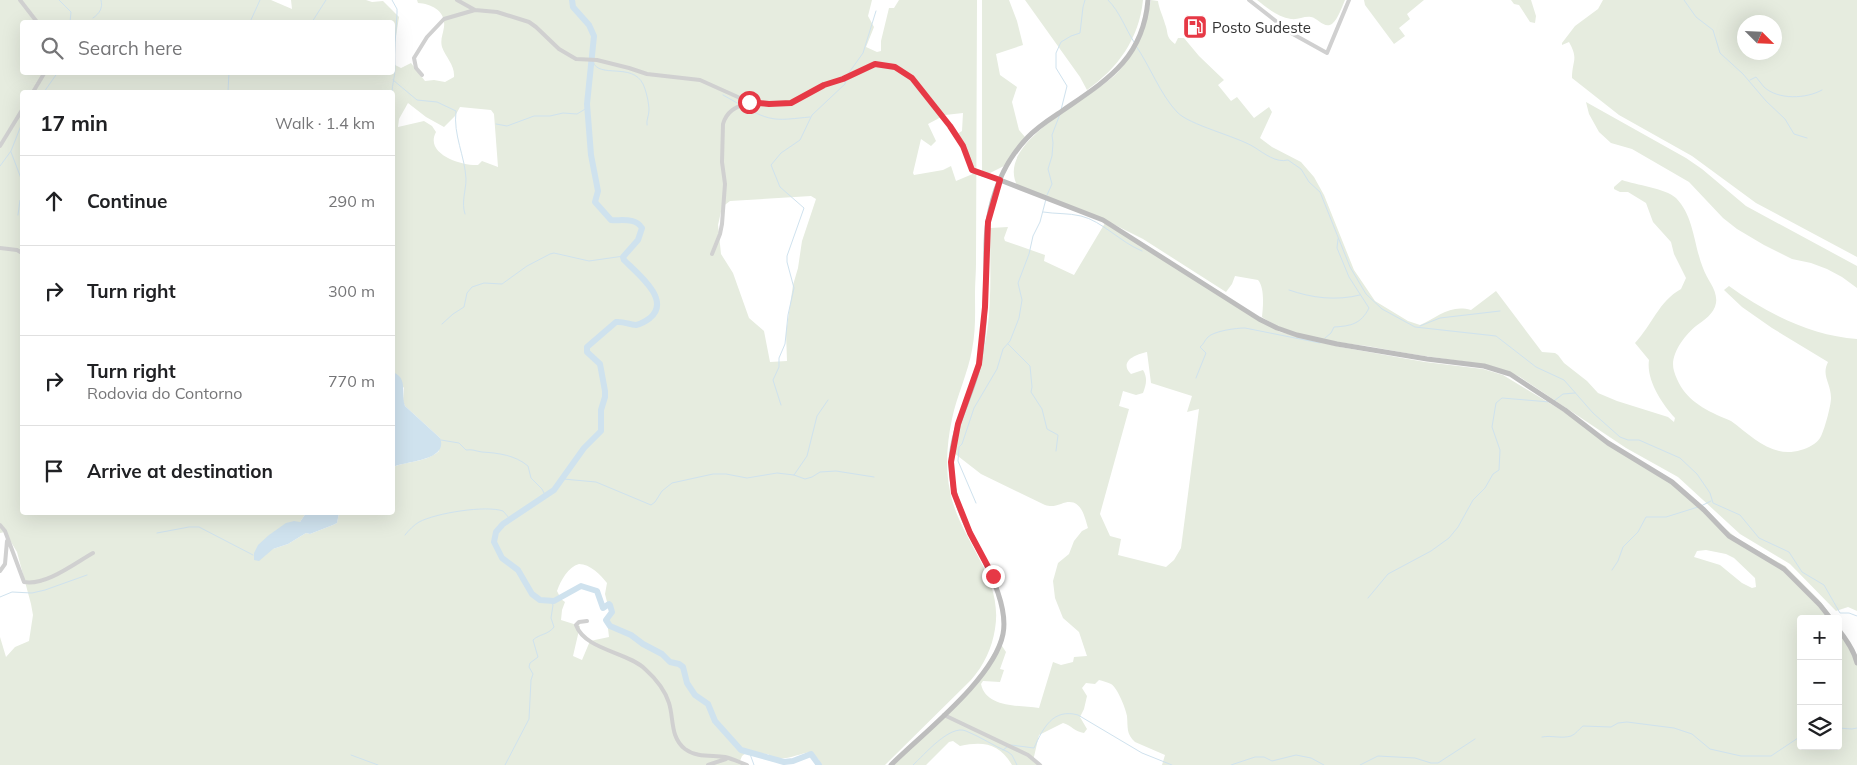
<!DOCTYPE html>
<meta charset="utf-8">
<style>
:root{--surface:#fff;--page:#f2f2f2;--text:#202124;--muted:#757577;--line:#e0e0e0}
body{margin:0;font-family:Mulish,sans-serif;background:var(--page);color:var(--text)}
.controls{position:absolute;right:15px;bottom:15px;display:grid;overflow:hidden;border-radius:5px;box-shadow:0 5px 20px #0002}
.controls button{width:45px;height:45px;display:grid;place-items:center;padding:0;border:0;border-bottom:1px solid var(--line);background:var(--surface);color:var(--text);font:25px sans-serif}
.compass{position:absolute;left:1737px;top:15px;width:45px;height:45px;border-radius:50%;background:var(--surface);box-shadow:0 5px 20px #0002;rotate:114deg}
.stop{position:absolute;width:15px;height:15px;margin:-11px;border:4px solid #e63946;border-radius:50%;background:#fff}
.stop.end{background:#e63946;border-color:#fff;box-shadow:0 1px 5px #0008}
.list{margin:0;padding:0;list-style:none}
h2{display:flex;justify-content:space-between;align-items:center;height:65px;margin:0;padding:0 20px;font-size:21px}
h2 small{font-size:16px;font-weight:400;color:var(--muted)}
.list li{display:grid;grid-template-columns:32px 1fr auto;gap:15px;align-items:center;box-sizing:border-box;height:90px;padding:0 20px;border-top:1px solid var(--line)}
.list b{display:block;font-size:19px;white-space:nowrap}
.list p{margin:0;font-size:16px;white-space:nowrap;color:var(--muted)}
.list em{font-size:16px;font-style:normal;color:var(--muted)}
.icon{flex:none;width:28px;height:28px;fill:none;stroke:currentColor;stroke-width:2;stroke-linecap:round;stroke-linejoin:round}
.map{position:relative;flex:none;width:1857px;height:765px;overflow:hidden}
.search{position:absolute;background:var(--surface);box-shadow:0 5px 20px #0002;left:20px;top:20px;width:375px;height:55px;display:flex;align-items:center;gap:12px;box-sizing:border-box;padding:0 18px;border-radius:5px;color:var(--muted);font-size:19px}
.panel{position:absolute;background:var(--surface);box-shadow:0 5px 20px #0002;left:20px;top:90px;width:375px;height:425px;border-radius:5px}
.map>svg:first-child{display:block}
.green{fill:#e6ecdf;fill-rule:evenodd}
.water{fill:#cfe2ee}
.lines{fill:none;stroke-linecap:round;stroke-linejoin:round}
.stream{stroke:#cfe2ee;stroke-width:1}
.river{stroke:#cfe2ee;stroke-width:6}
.street{stroke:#d0d0d0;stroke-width:4}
.secondary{stroke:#bdbdbd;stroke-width:5}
.route{stroke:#e63946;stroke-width:6}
.labels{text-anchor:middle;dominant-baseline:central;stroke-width:5;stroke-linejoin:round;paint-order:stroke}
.poi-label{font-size:15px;fill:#333;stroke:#fff;text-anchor:start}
</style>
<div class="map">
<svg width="1857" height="765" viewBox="0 0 1857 765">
<rect width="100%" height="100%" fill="#fff"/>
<path class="green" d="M0,0H271L292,9L291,0H366L372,2L383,1L399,17L393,55L392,22H22V72H392L393,64L401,68L411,63L425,81L434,80L445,82L454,77C455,65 446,58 442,47C440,40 443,34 444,27C446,11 432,4 418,3L417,0H872L868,16L874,27L866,47L877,52L881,51V41L889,8H894L899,0H977L976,263C976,273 975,283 975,293C975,312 976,330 972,350C968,373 957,395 952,419C947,442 945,468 950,491C959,540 1004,576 995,629C992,648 984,665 971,680L885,765H814H818L819,760L811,752C799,753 778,765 768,754L746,753L742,756L740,761L749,765H0V637L6,657L15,647L29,641L33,615L31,604L17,552L5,532L0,533ZM22,92H392L393,372L404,388L403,401L405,406L440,438L439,451C427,462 408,461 393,467L392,512L339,513L337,523L333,525L310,534L306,533L288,544L273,549L300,522L306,513L22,512ZM408,103L426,117L444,127L455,116L460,107L491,110L494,114L498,167L482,161L478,165C462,166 424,154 436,132L432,126L424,121L398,127L399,119ZM963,113L962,131L954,136L975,173L956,181L951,166L943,170L914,175L913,173L921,139L931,146L936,141L928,124L945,115ZM811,196L816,199L802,241L798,268L793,285L786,333L787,361L770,362L764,331L749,318L733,273L721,254L718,225L722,207L730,201ZM579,564C590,564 601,575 607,583L605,594L610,614L607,620L609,637L590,641L582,660L573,656L580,626L561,620L562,610L565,602L561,599L557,591C561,580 568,567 579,564Z
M982,0H1009L1017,21L1023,45L996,54L1000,75L1017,87L1012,102L1019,130L1025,137L1004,166L982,177Z
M1025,0H1143C1139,39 1118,68 1087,90L1080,77Z
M1151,0L1158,1C1159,9 1163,16 1165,24C1169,34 1165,36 1175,44L1178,38H1184L1199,56L1224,80L1218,85L1231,101L1237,97L1254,118L1269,107L1272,112L1260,138L1272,147L1301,162L1314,177L1324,195L1354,270L1375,301L1408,321L1420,325C1438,317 1450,304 1471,310L1496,291L1542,352L1555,353L1558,355L1564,363L1587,381L1598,393L1617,401L1668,417L1674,422L1675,418C1662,404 1646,380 1649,360L1635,343C1652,325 1659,301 1681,289L1686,278L1674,254L1671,242L1653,222L1646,203L1628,192H1620L1614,189V187L1622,180C1636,185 1665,188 1676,198C1694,216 1694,246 1703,268C1707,280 1718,290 1716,303C1714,314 1704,320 1696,326C1685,335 1669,355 1674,371C1681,394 1696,405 1717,415C1721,417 1727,419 1731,421C1752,436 1772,459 1801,450C1808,448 1816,444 1820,438C1824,432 1831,406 1831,398C1831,383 1821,376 1828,362L1772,328L1742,307L1724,290L1729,286C1766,313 1811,336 1857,339V611L1848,607L1836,611L1790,564L1740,534L1678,477L1626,448L1520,377C1494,364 1467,362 1439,358C1415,355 1391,350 1367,346C1331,341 1293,338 1262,317C1263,307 1265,288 1258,280L1235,276L1232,284L1226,292L1143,239L1107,221L1018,187C992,142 1093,99 1118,72C1134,55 1146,23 1151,0Z
M1257,0H1345C1342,7 1338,19 1332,24C1324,29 1318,18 1311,17C1304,16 1298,20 1291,19C1278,17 1267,8 1257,0Z
M1364,0H1424L1407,14L1410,19L1399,28L1405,36L1394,44L1365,5Z
M1511,0H1531L1536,16L1535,23L1530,22L1519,5L1514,4Z
M1603,0H1857V257L1756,203L1692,156L1619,115L1572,78C1572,60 1579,60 1569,42L1562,45V43L1575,26L1598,9ZM1744,22H1774V52H1744Z
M1586,102L1686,158L1702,169L1746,206L1857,266V288L1842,277L1827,269L1811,263L1792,259L1764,245L1737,229L1723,218L1689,182L1632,149L1611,143L1599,132L1589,114Z
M1105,223L1280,332L1340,347L1425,362L1483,369L1503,375L1561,410L1620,450L1655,470L1739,540L1785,566L1819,600L1834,619H1801V746H1838V625L1841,629L1857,664V765H1162L1165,755L1135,742C1126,734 1128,727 1127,716C1126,709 1117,687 1111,684C1107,682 1103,681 1099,680L1095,684L1086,683L1082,688L1087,696L1084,709L1080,717L1087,729L1084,733C1075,732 1071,725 1063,723L1039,735L1033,761L1043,765H1012C999,743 983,741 960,746L953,741L949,742L926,765H894L976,684L998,645L1002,646L1006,652L1000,669L1004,670L1000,682L983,681L981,684C986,708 1019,705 1039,708L1053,662L1061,665L1073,662L1074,657L1087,656L1079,632L1063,618L1055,598L1053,581L1058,563L1069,554L1074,541L1082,531L1088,528C1084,514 1080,496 1061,504C1055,506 1051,507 1045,505L981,474L954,453L956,440C967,405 982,369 987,332C992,298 990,262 990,228L1008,227L1004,238L1005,241L1045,255L1044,261L1074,275ZM1147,352L1151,383L1192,396L1187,412L1199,409L1181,548L1174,560L1166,567L1118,555L1121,539L1110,536L1100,514L1129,409L1119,406L1123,391L1136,395L1143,393C1146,385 1148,378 1143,370L1131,374C1118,361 1137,354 1147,352ZM1706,550L1726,554L1734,558L1755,578L1756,587L1752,588L1742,583L1720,565L1694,557L1697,551Z"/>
<path class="water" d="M393,372C409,379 400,393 405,406L440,438C449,461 406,461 393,467Z
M306,513H339L337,523L333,525L310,534L306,533L288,544L273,549L259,561L254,560V553L258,545L269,535L286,523L294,521L300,522Z"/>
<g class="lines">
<path class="stream" d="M59,0L71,12L70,22
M392,0L397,9V13C396,32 394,50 395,69C395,76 392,85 392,92
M1108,0C1120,12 1125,28 1134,42
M1684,0L1696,17L1713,30L1720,53L1743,74L1766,101L1785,119L1794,134L1807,138
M93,18C100,13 103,8 101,0
M250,22L260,0
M312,22L326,0
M1136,46C1150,66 1160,94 1177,112C1189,125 1236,136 1254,147C1265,154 1276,163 1288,160L1301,169L1309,182L1320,192L1350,267L1366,294L1382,309L1415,327L1496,336L1536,367L1564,380L1593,413L1620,437L1628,440H1639L1680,458L1697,474L1710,493L1713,503L1740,515L1759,538L1789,552L1802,572L1824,585L1840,613H1849L1857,616
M593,62C599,79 632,62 643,84C646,90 649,103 649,110C649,116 646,120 647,125
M848,74L863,53L876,11
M393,80L417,100L437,102L456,111C453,135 465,156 466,179C466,191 461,202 465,214
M1750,80L1756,77C1759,80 1761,84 1764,87C1778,100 1806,99 1822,90
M44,92L58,72
M228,92L229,72
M723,95L739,104
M742,106C773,123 777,120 810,117
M1061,110L1067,86L1056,68V53L1061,42L1071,36L1080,33L1083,7L1085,0
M496,124L507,126L534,116H550L563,113L577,114L587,108
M11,152L22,181V187
M0,166L11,151L22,123
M1047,195L1052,184L1048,169L1052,156L1053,143L1052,135L1060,114
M1043,212C1055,214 1069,213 1081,216C1102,221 1120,242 1142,251
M18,215L20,200L22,198
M1289,290C1312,298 1336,301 1360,295
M442,324L453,314L464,307L467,293L472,287L484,283L502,284L527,266L550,254L554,253L589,261L624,256
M1420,326L1440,318L1500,311
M1325,338L1331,333L1334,327C1351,326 1361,324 1369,308L1349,277L1337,248L1338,239
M1008,344L1030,366L1032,387L1031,392L1042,409L1047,429L1058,435L1056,451
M1196,378L1206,353L1200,347C1204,344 1204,341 1208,337C1214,331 1236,328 1245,328L1320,343
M1554,401L1563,394L1575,393
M781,405L773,380L779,367V358L785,344L788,315L794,288L787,262V256L804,208L780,187L771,165L781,153L800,140L812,115L845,84L846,80
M441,440L459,443L466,450C473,449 475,451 482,452C498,453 515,455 528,466L531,478L542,489L546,497
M794,475L807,456L817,416L828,400
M563,479L596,482L651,505L655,502L662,491L672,483L713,474H726L747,478L777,473L794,475L805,479L812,477L820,472L836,471L874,477
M976,503L958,461L959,447L962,444L974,408L997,369L1003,349L1010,341L1019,318L1022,300L1018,283L1029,254L1033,236L1040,222L1046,199
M1701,506L1711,501
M157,533L189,527H199L253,555
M405,535C409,530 414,525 419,522C436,513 486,505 503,511L510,519
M1612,570L1618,561L1623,547L1638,532L1646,517H1666L1698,507
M0,597L12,592L32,593L45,590L87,575
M1368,598L1388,574L1431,551L1449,538L1458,527L1473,500L1485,488L1493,474L1499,470L1500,450L1492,427L1496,403L1502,398L1550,402
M1838,728L1852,729L1857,728
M1542,737C1552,735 1561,739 1571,736C1576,734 1579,729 1583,726L1611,727L1618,723L1627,722L1674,728L1692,734L1710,749L1741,756H1771L1801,736
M1011,745L1034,748C1043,728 1053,708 1078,715L1142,753L1172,765
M1003,750L1007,747
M750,754L754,765
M351,755L378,765
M505,765L529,719L531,680L533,674L529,667L530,663L538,657L533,640C539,634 548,635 554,627L551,618L553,605L551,601
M913,765C924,755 950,724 966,731C981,737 994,746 1008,752L1012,755L1017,765
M1231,765L1255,757H1264L1272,761L1296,755L1311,758L1324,765
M1360,765L1378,756L1415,758L1431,763H1438L1475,739"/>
<path class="river" d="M572,0L573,7L589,25L594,36L587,104L591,155L598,191L595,202L611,220C621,221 635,217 642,228L638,240L623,257L624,260C637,273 672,300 650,318C646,321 641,324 636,325C629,325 624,321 616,322L587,347V352L600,364L605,391V397L601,410V431L584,448L554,490L503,524L496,532L494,542L502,558L518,570L532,594L540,600L554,601L581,586L597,591L603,608L609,604L610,605L612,612L606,620L610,626L631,635L643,644L662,654L670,662L679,664L683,667L687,683L695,695L708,704L715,721L741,750L784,762L793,761L811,754L819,765"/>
<path class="street" d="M20,0L37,22
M457,0L475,10L497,12L529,22L536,27L559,49L576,59L597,60L629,68L647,74L700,80L749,102L769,104L791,103L824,85L843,79L875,64L895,67L912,78L950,126L963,146L972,171L1000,180
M1249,0L1291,33L1327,53L1349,0
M422,75L416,68L414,58L427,37L444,19L475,10
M33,92L45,72
M0,146L22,110
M0,248L17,250L22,253
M712,254L720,234L722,224L725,184L722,162L723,124C727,110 737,107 749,102
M0,525L5,531L24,582C46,586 75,563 93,553
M0,571L5,564L7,541
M587,621L579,622L576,625C585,650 628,652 645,669C655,678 665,690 669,703C674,719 670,737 685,749C697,758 712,755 725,757C733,759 739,762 747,765
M944,715L1028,755L1040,765
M708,765L726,759"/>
<path class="secondary" d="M1000,180L1103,220L1259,319L1277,328L1297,335L1337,344L1427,359L1484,366L1510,374L1565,410L1608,443L1672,482L1704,510L1729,536L1784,569L1820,605L1831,619
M1838,629C1846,639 1854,650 1857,663
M891,765C923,733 994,679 1003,634C1008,609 992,576 981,554C966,526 950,495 951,462C952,427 972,397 979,364C985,333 985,301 986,270C986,254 985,237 988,221C993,191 1005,161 1027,138C1037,127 1050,119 1062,111C1107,80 1143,59 1148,0"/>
</g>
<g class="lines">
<path class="route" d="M749,102L769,104L791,103L824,85L843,79L875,64L895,67L912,78L950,126L963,146L972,170L1000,180L988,222L985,307L979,364L958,424L951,462L954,493L970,533L993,576"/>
</g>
<defs>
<symbol id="fuel-square" viewBox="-11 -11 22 22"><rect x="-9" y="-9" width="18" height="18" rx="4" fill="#e63946" stroke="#fff"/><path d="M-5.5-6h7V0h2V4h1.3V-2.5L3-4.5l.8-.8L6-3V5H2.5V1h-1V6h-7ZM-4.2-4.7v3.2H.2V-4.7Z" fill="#fff"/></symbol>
</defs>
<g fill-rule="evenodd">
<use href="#fuel-square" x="1181" y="13" width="28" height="28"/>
</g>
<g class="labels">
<g class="poi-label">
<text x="1212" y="27">Posto Sudeste</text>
</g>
</g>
</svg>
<div class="controls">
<button>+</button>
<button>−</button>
<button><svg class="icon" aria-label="layers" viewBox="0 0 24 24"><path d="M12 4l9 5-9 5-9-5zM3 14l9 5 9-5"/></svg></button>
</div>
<svg class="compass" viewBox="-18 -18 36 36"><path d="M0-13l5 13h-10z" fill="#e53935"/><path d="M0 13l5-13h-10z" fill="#757577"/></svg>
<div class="stop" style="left:749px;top:102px"></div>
<div class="stop end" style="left:993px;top:576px"></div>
<div class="search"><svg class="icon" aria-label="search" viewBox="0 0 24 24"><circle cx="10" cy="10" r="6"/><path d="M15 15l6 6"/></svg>Search here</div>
<section class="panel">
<h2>17 min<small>Walk · 1.4 km</small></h2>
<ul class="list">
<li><svg class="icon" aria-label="ahead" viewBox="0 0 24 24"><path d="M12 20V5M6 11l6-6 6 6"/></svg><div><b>Continue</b></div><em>290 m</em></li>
<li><svg class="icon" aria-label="right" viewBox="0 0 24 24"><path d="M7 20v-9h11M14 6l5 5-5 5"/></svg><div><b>Turn right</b></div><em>300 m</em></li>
<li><svg class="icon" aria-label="right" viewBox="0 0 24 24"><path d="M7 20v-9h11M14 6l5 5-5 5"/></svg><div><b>Turn right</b><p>Rodovia do Contorno</p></div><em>770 m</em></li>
<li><svg class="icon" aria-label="arrive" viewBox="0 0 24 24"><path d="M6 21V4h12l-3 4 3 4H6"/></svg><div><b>Arrive at destination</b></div></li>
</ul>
</section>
</div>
